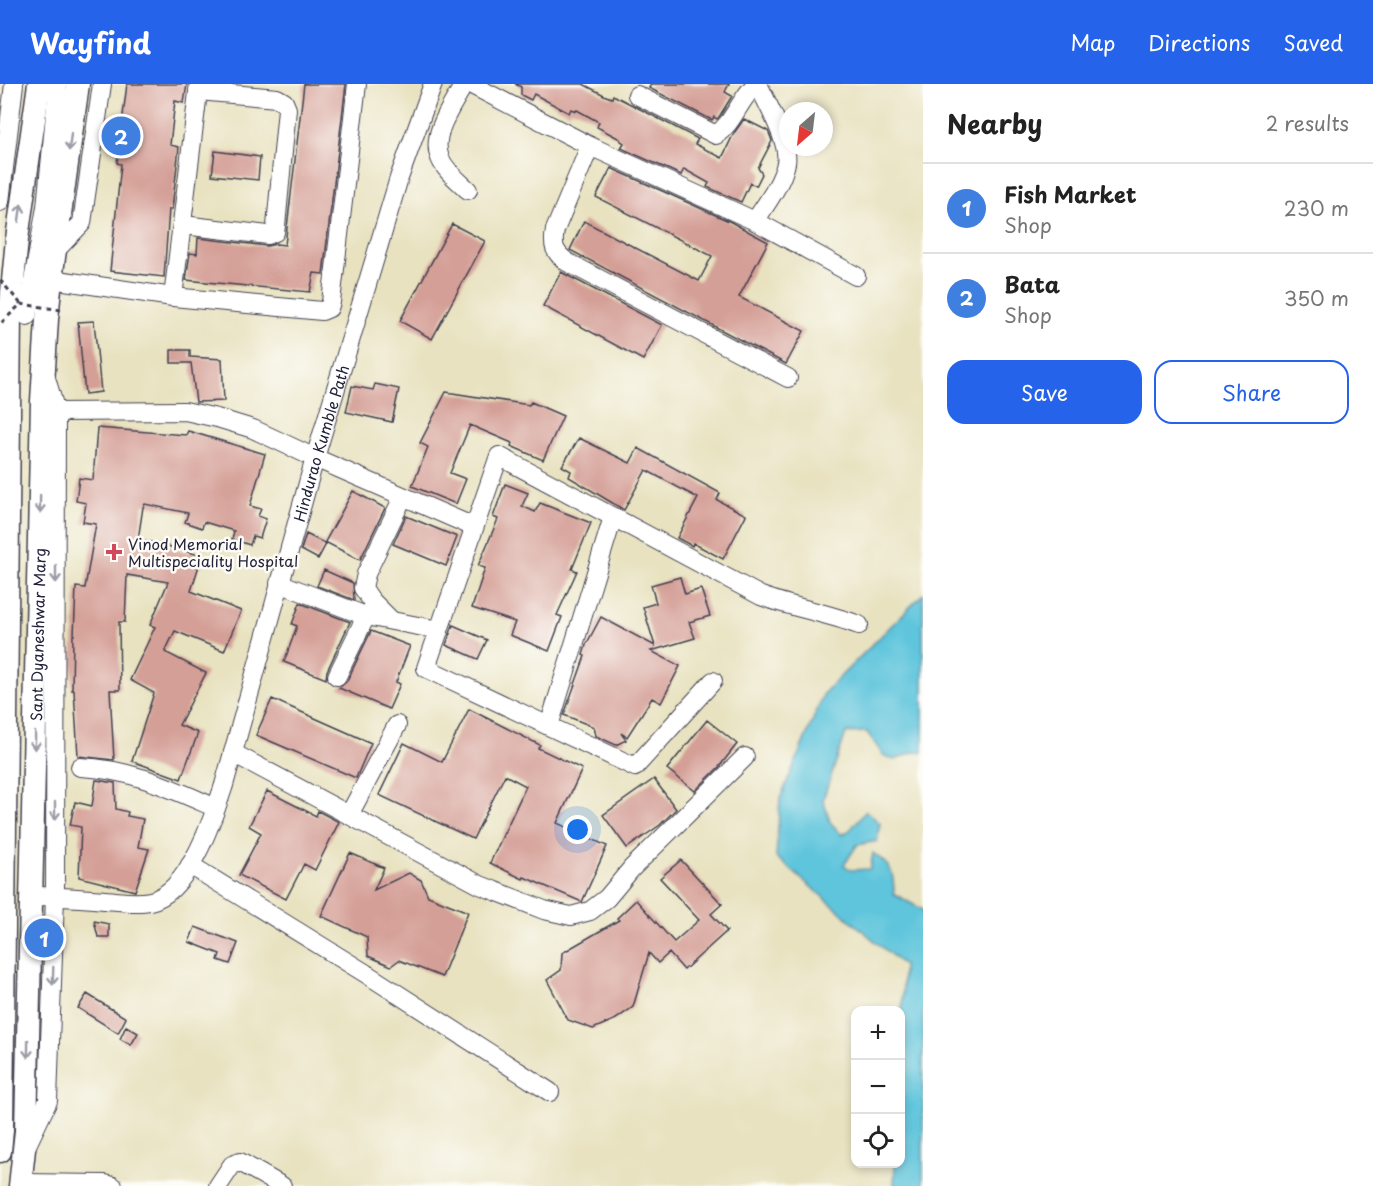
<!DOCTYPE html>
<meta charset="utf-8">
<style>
:root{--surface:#fff;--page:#f2f2f2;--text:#222;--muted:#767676;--line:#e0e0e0;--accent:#2563eb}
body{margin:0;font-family:"Playpen Sans",sans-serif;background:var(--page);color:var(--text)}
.controls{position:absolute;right:18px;bottom:18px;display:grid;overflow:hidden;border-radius:12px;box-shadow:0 3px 9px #0003}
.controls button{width:54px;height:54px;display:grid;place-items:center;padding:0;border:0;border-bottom:2px solid var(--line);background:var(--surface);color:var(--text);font:30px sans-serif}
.compass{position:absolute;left:779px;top:18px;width:54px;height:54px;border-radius:50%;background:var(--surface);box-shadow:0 3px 9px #0003;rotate:208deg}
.you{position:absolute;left:578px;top:746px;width:21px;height:21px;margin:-15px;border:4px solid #fff;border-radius:50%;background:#1a73e8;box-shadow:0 0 0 9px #1a73e833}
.badge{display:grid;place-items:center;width:39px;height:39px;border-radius:50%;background:var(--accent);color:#fff;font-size:20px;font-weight:700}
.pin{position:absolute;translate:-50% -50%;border:3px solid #fff;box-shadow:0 2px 6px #0006}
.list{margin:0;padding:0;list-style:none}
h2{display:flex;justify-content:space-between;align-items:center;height:78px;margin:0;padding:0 24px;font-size:26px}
h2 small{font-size:20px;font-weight:400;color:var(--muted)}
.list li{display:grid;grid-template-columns:39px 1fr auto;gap:18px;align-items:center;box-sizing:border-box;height:90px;padding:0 24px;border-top:2px solid var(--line)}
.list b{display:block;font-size:22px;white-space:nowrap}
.list p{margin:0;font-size:20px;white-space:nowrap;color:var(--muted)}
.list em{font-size:20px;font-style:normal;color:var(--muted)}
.actions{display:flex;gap:12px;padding:18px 24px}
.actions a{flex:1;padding:14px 0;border:2px solid var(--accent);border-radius:18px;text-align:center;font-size:21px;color:var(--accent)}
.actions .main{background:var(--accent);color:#fff}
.icon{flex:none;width:33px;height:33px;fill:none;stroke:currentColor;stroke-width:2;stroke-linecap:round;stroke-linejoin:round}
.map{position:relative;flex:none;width:923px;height:1102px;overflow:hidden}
header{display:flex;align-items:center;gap:36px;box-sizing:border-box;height:84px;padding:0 30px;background:var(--accent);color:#fff}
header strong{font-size:28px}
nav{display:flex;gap:33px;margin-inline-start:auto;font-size:21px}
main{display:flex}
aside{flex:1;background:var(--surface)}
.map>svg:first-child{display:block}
.water{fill:#5fc5dc;stroke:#40748c;stroke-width:1.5}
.building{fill:#d49f96}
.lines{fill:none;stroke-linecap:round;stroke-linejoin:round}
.minor-casing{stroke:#403f4f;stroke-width:20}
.major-casing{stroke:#403f4f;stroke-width:25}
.minor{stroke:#fff;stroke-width:18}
.major{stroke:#fff;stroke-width:22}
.path-bridge{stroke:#403f4f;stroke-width:3;stroke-dasharray:4.5 4.5;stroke-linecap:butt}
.oneway{stroke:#9c9ca7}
.poi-dot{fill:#d1495b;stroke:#fdfcf7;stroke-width:2}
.labels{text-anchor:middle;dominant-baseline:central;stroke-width:5;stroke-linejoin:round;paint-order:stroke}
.street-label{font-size:15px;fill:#22223b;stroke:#fdfcf7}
.poi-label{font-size:15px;fill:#22223b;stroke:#fdfcf7;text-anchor:start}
</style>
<header>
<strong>Wayfind</strong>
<nav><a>Map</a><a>Directions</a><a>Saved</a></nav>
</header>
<main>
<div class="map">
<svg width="923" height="1102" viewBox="0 0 923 1102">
<rect width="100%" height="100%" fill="#fdfcf7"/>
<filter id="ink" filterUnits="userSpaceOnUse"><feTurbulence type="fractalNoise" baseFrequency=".0167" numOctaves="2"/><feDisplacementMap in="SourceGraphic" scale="12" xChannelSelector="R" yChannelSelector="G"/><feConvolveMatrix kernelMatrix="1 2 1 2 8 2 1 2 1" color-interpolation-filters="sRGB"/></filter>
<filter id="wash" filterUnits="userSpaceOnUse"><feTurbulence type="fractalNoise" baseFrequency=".008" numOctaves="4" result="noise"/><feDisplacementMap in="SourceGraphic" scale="24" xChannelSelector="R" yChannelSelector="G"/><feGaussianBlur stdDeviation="1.35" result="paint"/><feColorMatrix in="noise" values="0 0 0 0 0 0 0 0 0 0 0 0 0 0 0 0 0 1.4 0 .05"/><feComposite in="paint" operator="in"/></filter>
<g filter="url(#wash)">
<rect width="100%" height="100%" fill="#e8e2c0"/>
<path class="water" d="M923,510V669L914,668L895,676L883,671L867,648L846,649L823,715L830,738L842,751L850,746L866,727L880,739L877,757L857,761L844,781L851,786L870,785L873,769C891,782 894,787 894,810L923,826V1102H894L895,1080H900L903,881L776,773L780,715L824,609Z"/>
<g id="blocks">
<path class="building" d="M127,0H187L184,19L175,17L170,61L179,63L172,125H169L164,193L110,187L121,80L117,79Z
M304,0H346L323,190L314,189L310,208L186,196L190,169L197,170L198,154L267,162L276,160L285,161Z
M515,0H583L606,12L612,14L613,11L698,55L695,60L722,74L734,49L744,35L768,47L771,54L772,57L758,84L762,90L756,102L750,99L741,118L707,103L709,99L684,85L681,91L621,64L624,59L620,56V55L597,43L599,38L577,26L576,27L571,25L569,29L534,10L531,16L521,11V3Z
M651,0H729L725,8L732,12L719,33L717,35L714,33L712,36L649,4Z
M215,67L260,73L258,96L212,91Z
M611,84L731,138L768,158L739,213L804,247L786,280L570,166L584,137L699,197L712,172L596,113Z
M452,140L485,157L432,255L400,237Z
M561,188L662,241L643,276L543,222Z
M94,237L101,308L85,310L78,238Z
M171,266H190V273L222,275L224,317L196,318L191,279H171Z
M375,300L399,305L392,338L346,328L352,302L373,306Z
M446,308L529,321L531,318L563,332L543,376L511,362L512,359L470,341L450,389L466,395L456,420L412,402L428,363L420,359Z
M97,344L186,351L188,347L265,370L250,422L261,425L258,432L266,435L260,454L253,452L250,461L232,455L234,447L204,438L202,444L185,438L188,429L145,420L143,423L138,456L161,460L202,472L191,507L241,527L224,567L175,547L165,568L206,589L179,641L198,649L181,695L132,677L154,609L130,596L155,543L150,541L168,498L127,491L125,538H119L120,606H110L114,676L78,672L74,606H72L73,551H74L76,503L85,504L96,440L83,438L86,419L76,417L79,394L93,396Z
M579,354L630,379L638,364L720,409L717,416L746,431L723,475L693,459L692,462L677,454L698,414L646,386L624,426L569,393L571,387L562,382Z
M505,400L528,409L522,422L535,428L540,419L591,439L572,485L577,487L557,531L562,533L549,567L510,551L515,538L472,524L485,484L478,482L498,435L493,433Z
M353,407L385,424L360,476L325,458Z
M406,432L457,453L446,482L393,460Z
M306,450L326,460L318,475L301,466Z
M324,486L353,499L354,516L317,502Z
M680,493L685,510L701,505L710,532L689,538L695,554L651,567L680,582L661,619L652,614L627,653L621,649L626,656L616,661L596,652L594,643L564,631L585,572L583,571L586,561L601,533L655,562L643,523L656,519L651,501Z
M300,519L350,538L327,587L326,595L284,578L297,542L292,540Z
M453,541L487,556L478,575L446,561Z
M371,547L410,562L396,598L400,600L389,625L339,604L347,597Z
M272,615L371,659L356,694L256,651Z
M469,625L540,661L538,664L582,685L557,739L607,762L582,818L524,793L523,795L490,779L526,702L505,691L473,755L379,711L404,659L442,678Z
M707,636L737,660L719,683L695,707L667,685Z
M654,695L676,725L660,741L627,764L603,731Z
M96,696L115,699L116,725L128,728L127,732L143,735L138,763L149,765L135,807L79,793L81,743L70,741L75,718L92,722Z
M267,707L316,732L318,727L339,738L315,786L304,780L286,815L239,791L261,749L249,742Z
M350,769L384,784L374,806L409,789L421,796L428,812L468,828L442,893L399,876L391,882L368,872L367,853L321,832Z
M681,776L722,820L711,830L727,847L684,886L669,869L658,879L649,869L633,923L616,935L593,945L568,936L547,896L561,886L562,869L619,836L617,834L636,816L674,858L699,836L660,794Z
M94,837L109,840V853H98Z
M195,843L238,859L230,880L218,876L220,870L189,858Z
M87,910L126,934L118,949L78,924Z
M126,942L138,949L131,961L120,955Z"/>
</g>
</g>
<g filter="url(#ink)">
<use href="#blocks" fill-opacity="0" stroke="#403f4f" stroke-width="1.5"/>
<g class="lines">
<defs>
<g id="minor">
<path d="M464,0C453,21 430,50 440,74C445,87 459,97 468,106"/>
<path d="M470,0L590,62L755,137L856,192"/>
<path d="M637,11L716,51C734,38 739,16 756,0"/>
<path d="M590,62L555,146C552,162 554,168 567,178L788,294"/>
<path d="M0,118L14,0"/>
<path d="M755,137C766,120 782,99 786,79C790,58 767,20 758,0"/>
<path d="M183,141L268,151L275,148L276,142L287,25L284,18L277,14L198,7"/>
<path d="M57,165L82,139L102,0"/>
<path d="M51,195L173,213L322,227L329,224L331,218L357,0"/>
<path d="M173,213L199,0"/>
<path d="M27,232L46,123L58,0"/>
<path d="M56,328L185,327L217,334L253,345L315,374L474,443"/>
<path d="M279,499L366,532L439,546"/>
<path d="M391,536L371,516L363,504L366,490L403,413"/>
<path d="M337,592L366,532"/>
<path d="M713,597L635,683L426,584L499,372L761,512C794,524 827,529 859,541"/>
<path d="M549,642L613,433"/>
<path d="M233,669L480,801L544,826L571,832L590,827L607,814L632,784L745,673"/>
<path d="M80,683C131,685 170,704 216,724"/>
<path d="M349,731L397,641"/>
<path d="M190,781L365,889L550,1008"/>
<path id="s1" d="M32,812C56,812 80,814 105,816C119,817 136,820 150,817C189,809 213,734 224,701L315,374L399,94L433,0"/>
<path d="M27,1061L48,1017L55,812L56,328L46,294"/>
<path d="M21,1099L105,1100L113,1102"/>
<path d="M218,1102L232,1081L240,1078L282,1102"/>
</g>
<g id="major">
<path d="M0,1067L2,1046L10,229L17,155L39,0"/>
<path id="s2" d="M20,1102L26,1047L42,317L47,235L51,195L78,0"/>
</g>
</defs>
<use href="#minor" class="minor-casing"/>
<use href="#major" class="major-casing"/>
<use href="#minor" class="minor"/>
<use href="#major" class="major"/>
<path class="path-bridge" d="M0,196L21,220L0,240
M21,220L62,226"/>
</g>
<defs><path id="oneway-shaft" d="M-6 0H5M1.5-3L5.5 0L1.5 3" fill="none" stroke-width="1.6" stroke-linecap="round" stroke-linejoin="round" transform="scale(1.5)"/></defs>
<g class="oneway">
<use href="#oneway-shaft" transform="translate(70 58) rotate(97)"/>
<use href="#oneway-shaft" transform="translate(20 129) rotate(-82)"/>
<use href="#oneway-shaft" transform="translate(40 420) rotate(91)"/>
<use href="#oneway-shaft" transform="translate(56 490) rotate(90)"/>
<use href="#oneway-shaft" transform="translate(35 657) rotate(91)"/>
<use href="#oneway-shaft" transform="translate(55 727) rotate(90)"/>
<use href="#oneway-shaft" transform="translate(53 892) rotate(92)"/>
<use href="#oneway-shaft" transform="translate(28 965) rotate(91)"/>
</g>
</g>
<path class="poi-dot" d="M111 459h6v6h6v6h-6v6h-6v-6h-6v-6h6z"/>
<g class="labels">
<g class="street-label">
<text stroke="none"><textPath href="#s1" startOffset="616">Hindurao Kumble Path</textPath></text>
<text stroke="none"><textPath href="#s2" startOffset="552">Sant Dyaneshwar Marg</textPath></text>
</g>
<g class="poi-label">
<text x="128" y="459">Vinod Memorial<tspan x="128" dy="17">Multispeciality Hospital</tspan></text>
</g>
</g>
</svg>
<div class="controls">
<button>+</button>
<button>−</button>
<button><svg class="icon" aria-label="locate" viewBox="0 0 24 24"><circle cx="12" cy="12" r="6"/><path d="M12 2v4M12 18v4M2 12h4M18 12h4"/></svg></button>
</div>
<svg class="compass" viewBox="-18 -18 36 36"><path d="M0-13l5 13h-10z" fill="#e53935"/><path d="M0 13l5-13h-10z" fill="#767676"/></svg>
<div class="you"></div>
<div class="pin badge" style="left:44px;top:854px;background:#3f7fe0">1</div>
<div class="pin badge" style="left:121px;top:52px;background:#3f7fe0">2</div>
</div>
<aside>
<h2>Nearby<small>2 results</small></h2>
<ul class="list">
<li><span class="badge" style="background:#3f7fe0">1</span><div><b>Fish Market</b><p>Shop</p></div><em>230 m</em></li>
<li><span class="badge" style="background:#3f7fe0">2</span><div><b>Bata</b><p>Shop</p></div><em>350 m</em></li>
</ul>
<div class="actions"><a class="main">Save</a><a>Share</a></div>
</aside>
</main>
